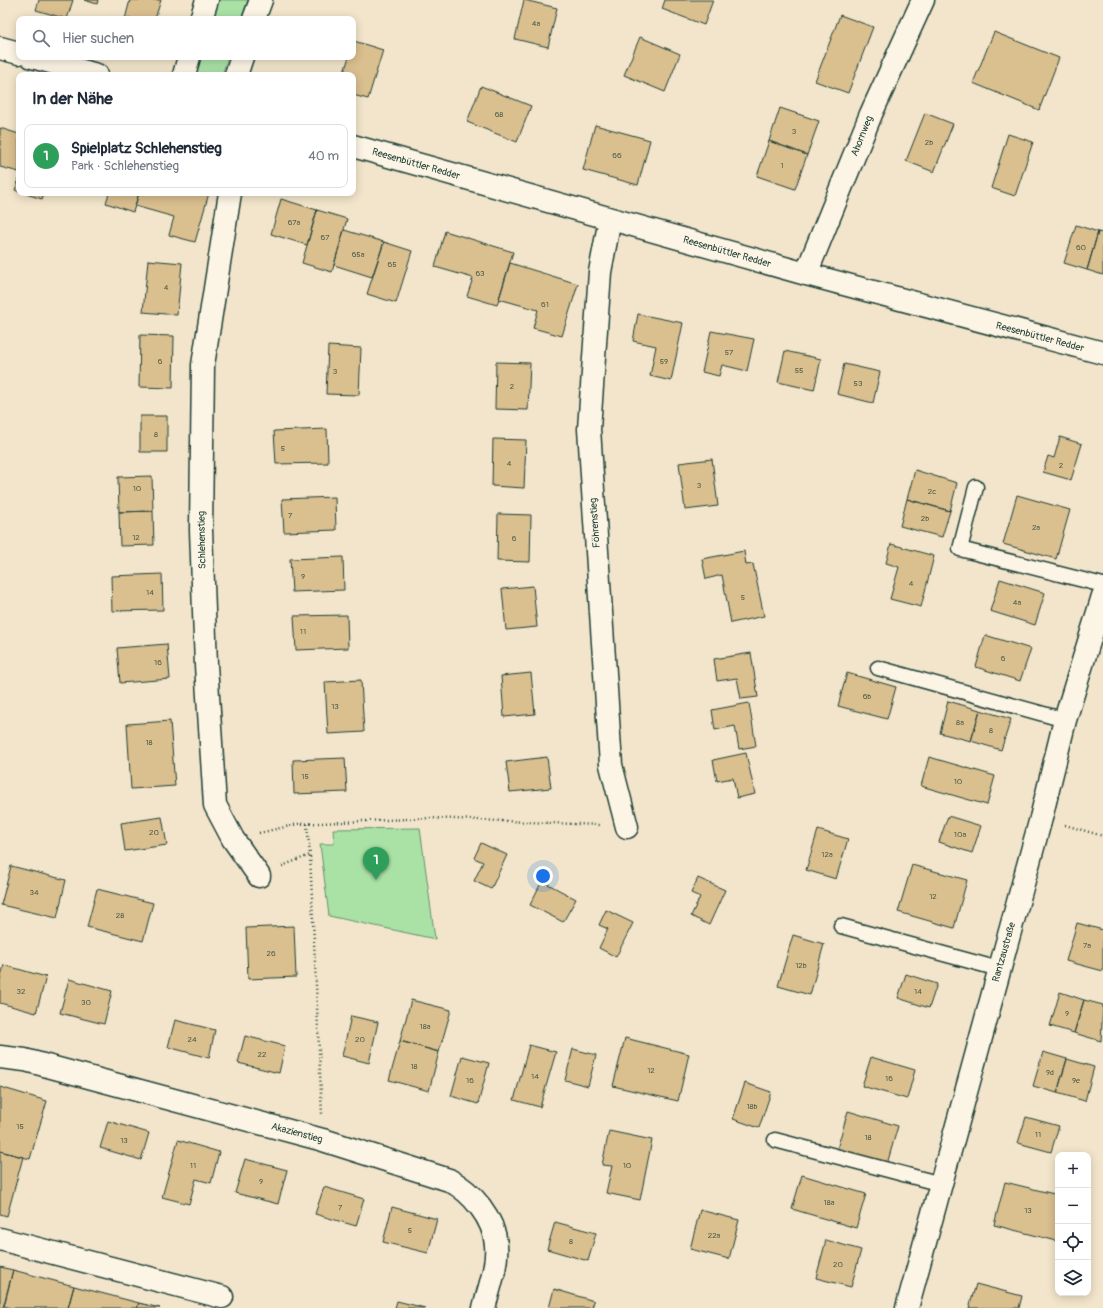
<!DOCTYPE html>
<html lang="de">
<meta charset="utf-8">
<style>
:root{--surface:#fff;--page:#f2f2f3;--text:#1f2937;--muted:#747a83;--line:#e0e1e3;--accent:#1f3d34}
body{margin:0;font-family:Pangolin,sans-serif;background:var(--page);color:var(--text)}
.controls{position:absolute;right:12px;bottom:12px;display:grid;overflow:hidden;border-radius:8px;box-shadow:0 2px 10px #0003}
.controls button{width:36px;height:36px;display:grid;place-items:center;padding:0;border:0;border-bottom:1px solid var(--line);background:var(--surface);color:var(--text);font:20px sans-serif}
.you{position:absolute;left:543px;top:876px;width:14px;height:14px;margin:-10px;border:3px solid #fff;border-radius:50%;background:#1a73e8;box-shadow:0 0 0 6px #1a73e833}
.badge{display:grid;place-items:center;width:26px;height:26px;border-radius:50%;background:var(--accent);color:#fff;font-size:13px;font-weight:700}
.pin{position:absolute;translate:-50% -33px;filter:drop-shadow(0 1px 2px #0008)}
.pin::after{content:'';position:absolute;top:21px;width:14px;height:12px;background:inherit;clip-path:polygon(0 0,100% 0,50% 100%)}
.list{margin:0;padding:0;list-style:none}
h2{display:flex;justify-content:space-between;align-items:center;height:52px;margin:0;padding:0 16px;font-size:17px}
h2 small{font-size:13px;font-weight:400;color:var(--muted)}
.list li{display:grid;grid-template-columns:26px 1fr auto;gap:12px;align-items:center;box-sizing:border-box;height:64px;margin:0 8px 8px;padding:0 8px;border:1px solid var(--line);border-radius:8px}
.list b{display:block;font-size:15px;white-space:nowrap}
.list p{margin:0;font-size:13px;white-space:nowrap;color:var(--muted)}
.list em{font-size:13px;font-style:normal;color:var(--muted)}
.icon{flex:none;width:22px;height:22px;fill:none;stroke:currentColor;stroke-width:2;stroke-linecap:round;stroke-linejoin:round}
.map{position:relative;flex:none;width:1103px;height:1308px;overflow:hidden}
.search{position:absolute;background:var(--surface);box-shadow:0 2px 10px #0003;left:16px;top:16px;width:340px;height:44px;display:flex;align-items:center;gap:10px;box-sizing:border-box;padding:0 14px;border-radius:8px;color:var(--muted);font-size:15px}
.panel{position:absolute;background:var(--surface);box-shadow:0 2px 10px #0003;left:16px;top:72px;width:340px;height:124px;border-radius:8px}
.map>svg:first-child{display:block}
.green{fill:#aae2a6;stroke:#64906d}
.building{fill:#dabf8f;stroke:#1f3d34}
.lines{fill:none;stroke-linecap:round;stroke-linejoin:round}
.service-casing{stroke:#1f3d34;stroke-width:17}
.minor-casing{stroke:#1f3d34;stroke-width:25}
.path{stroke:#1f3d34;stroke-width:2.5;stroke-dasharray:1 3;stroke-linecap:butt}
.service{stroke:#fcf5e5;stroke-width:14}
.minor{stroke:#fcf5e5;stroke-width:22}
.labels{text-anchor:middle;dominant-baseline:central;stroke-width:3;stroke-linejoin:round;paint-order:stroke}
.number-label{font-size:8px;fill:#4e5e4b}
.street-label{font-size:10px;fill:#1f3d34;stroke:#fcf5e5}
</style>
<div class="map">
<svg width="1103" height="1308" viewBox="0 0 1103 1308">
<rect width="100%" height="100%" fill="#f2e5cb"/>
<filter id="ink" filterUnits="userSpaceOnUse"><feTurbulence type="fractalNoise" baseFrequency=".025" numOctaves="2"/><feDisplacementMap in="SourceGraphic" scale="8" xChannelSelector="R" yChannelSelector="G"/><feConvolveMatrix kernelMatrix="1 2 1 2 8 2 1 2 1" color-interpolation-filters="sRGB"/></filter>
<g filter="url(#ink)">
<path class="green" d="M217,0H248L241,19H211Z
M199,57H228L222,75H197L196,68Z
M420,828L435,939L329,916L320,844H334L333,829Z"/>
<path class="building" d="M39,0H73L67,19L36,10Z
M84,0H98L97,4Z
M130,0H161L155,19H125Z
M524,0L557,8L548,47L515,39Z
M665,0H713L704,25L662,9Z
M840,15L873,27L848,93L815,81Z
M994,32L1059,58L1039,110L973,83Z
M640,37L680,54L665,92L624,75Z
M354,41L383,50L368,99L353,95V75H343L349,57H353Z
M481,86L531,106L517,142L467,122Z
M780,108L819,121L807,155L769,141Z
M925,113L953,124L934,172L906,161Z
M595,125L650,140L638,185L583,170Z
M0,128L19,134V172L0,167Z
M1008,134L1033,142L1015,196L991,188Z
M769,141L807,155L795,189L757,176Z
M19,179V192L15,190Z
M23,193H44L42,199Z
M109,193H139L133,212L106,203Z
M139,193H209L195,242L169,235L174,217L135,206Z
M281,199L317,210L307,245L271,234Z
M317,210L347,219L332,272L302,263Z
M1076,225L1098,232L1087,270L1064,263Z
M344,230L384,242L372,277L334,265Z
M445,231L513,252L497,305L467,296L473,278L435,267Z
M1098,232L1103,233V275L1087,270Z
M384,242L412,251L396,303L367,294Z
M148,260L182,263L177,315L143,312Z
M510,263L578,284L562,336L533,328L538,310L499,299Z
M638,314L683,323L671,381L650,376L656,346L633,341Z
M711,331L754,339L747,371L722,365L719,376L702,372Z
M140,335L174,336L173,388L139,387Z
M328,346L361,348L359,395L326,394Z
M785,351L821,359L814,390L778,382Z
M496,362L530,363L528,410L495,409Z
M844,364L880,372L873,403L837,394Z
M140,416H167V452H140Z
M327,429L328,463L276,464L274,431Z
M1060,437L1082,444L1071,480L1043,472L1048,456L1054,458Z
M493,439L526,440L524,488L492,486Z
M712,459L718,506L685,510L679,463Z
M915,470L957,483L950,511L907,499Z
M152,476L153,511L119,512L118,477Z
M1017,495L1070,510L1056,559L1003,544Z
M335,497L336,530L284,532L282,499Z
M907,499L950,511L942,537L900,526Z
M153,511L154,545L120,546L119,512Z
M498,514L531,515L530,562L497,561Z
M891,544L934,556L921,607L890,599L899,567L886,563Z
M744,551L746,565L753,564L764,616L731,623L722,575L706,579L702,559Z
M343,557L344,590L292,592L290,559Z
M162,574L163,610L112,611L111,576Z
M1000,579L1045,593L1035,625L990,611Z
M533,586L537,627L506,630L502,589Z
M347,615L348,648L296,650L294,616Z
M985,635L1031,649L1020,681L976,667Z
M167,644L170,679L120,683L117,648Z
M751,653L758,697L741,699L737,678L717,681L714,659Z
M531,673L535,714L504,717L501,676Z
M847,673L896,687L887,719L838,706Z
M361,680L364,732L328,734L325,682Z
M948,701L980,710L971,741L940,733Z
M749,703L756,746L739,749L735,726L715,730L712,710Z
M980,710L1011,719L1001,750L971,741Z
M170,721L175,786L131,789L127,724Z
M746,753L755,794L737,798L733,778L717,781L713,760Z
M547,757L551,788L510,792L506,762Z
M929,757L995,776L987,805L921,786Z
M345,758L347,792L294,794L293,760Z
M948,816L981,826L972,853L939,842Z
M162,817L167,845L125,851L121,823Z
M818,830L848,839L836,879L806,870Z
M481,843L507,855L491,889L474,881L483,862L474,858Z
M912,865L967,880L954,928L898,912Z
M11,866L66,880L57,918L1,905Z
M698,878L725,890L709,925L691,916L700,897L691,893Z
M542,881L576,899L563,922L530,905Z
M97,889L153,903L143,941L87,927Z
M606,910L633,923L616,957L599,948L608,929L599,925Z
M1077,923L1103,930V971L1066,961Z
M294,926L296,977L248,979L246,928Z
M793,935L824,944L810,995L778,986Z
M4,965L46,977L36,1013L0,1003V980Z
M906,974L937,984L929,1008L898,998Z
M69,979L112,991L104,1024L60,1013Z
M1060,992L1084,1000L1074,1033L1050,1026Z
M411,1000L451,1010L439,1052L400,1041Z
M1084,1000L1103,1005L1101,1041L1074,1033Z
M351,1016L378,1022L369,1063L342,1056Z
M175,1020L215,1030L209,1058L168,1047Z
M245,1036L285,1046L279,1073L238,1063Z
M625,1038L689,1054L678,1101L613,1086Z
M400,1041L439,1052L429,1091L389,1080Z
M529,1045L556,1052L540,1107L514,1100Z
M573,1049L596,1055L588,1086L565,1080Z
M1043,1052L1067,1059L1057,1093L1033,1086Z
M462,1056L489,1063L478,1104L451,1096Z
M871,1057L915,1070L907,1099L862,1086Z
M1067,1059L1094,1067L1085,1101L1057,1093Z
M745,1083L771,1092L759,1128L733,1119Z
M0,1087L47,1101L30,1159L0,1151Z
M848,1111L898,1126L887,1164L837,1149Z
M1026,1117L1059,1126L1051,1152L1018,1143Z
M108,1121L149,1133L141,1160L100,1148Z
M609,1131L652,1140L640,1200L606,1193L612,1166L602,1165Z
M178,1140L219,1152L211,1183L196,1179L189,1204L162,1197Z
M0,1151L23,1157L7,1216L0,1214Z
M245,1159L287,1170L278,1204L235,1193Z
M802,1175L866,1194L856,1228L792,1209Z
M1005,1182L1058,1195L1057,1241L994,1225Z
M324,1187L364,1199L356,1226L315,1214Z
M392,1207L437,1219L428,1253L383,1242Z
M700,1210L739,1220L729,1259L690,1249Z
M555,1222L596,1233L588,1261L547,1249Z
M826,1240L861,1250L851,1287L816,1278Z
M0,1267L13,1270L3,1308H0Z
M13,1270L74,1286L68,1308H11L4,1306Z
M976,1284L1022,1296L1019,1308H969Z
M74,1286L139,1303L137,1308H68Z
M554,1289L594,1301L592,1308H549Z
M397,1301L425,1308H395Z
M139,1303L160,1308H137Z"/>
<g class="lines">
<defs>
<path id="service" d="M976,487L960,549L1103,585
M878,668L1065,720
M841,926L999,969
M775,1140L941,1184"/>
<path id="minor" d="M201,19L207,0
M254,19L261,0
M0,48L19,53
M32,57L97,75
M184,75L189,57
M236,75L242,57
M353,146L806,274L1103,353
M230,193L203,365L201,530L206,665L215,805L233,839L259,876
M610,219L600,272L589,429L611,765L627,827
M806,274L871,114L923,0
M0,1057L25,1060L323,1140L449,1180C472,1192 494,1218 496,1245C498,1265 489,1288 484,1308
M0,1239L222,1297
M907,1308L1041,818L1065,720L1103,596"/>
</defs>
<use href="#service" class="service-casing"/>
<use href="#minor" class="minor-casing"/>
<path class="path" d="M307,824L310,855
M1065,825L1103,836
M259,833L298,824L430,818L600,825
M282,866L310,855L322,1115"/>
<use href="#service" class="service"/>
<use href="#minor" class="minor"/>
</g>
</g>
<g class="labels">
<g class="number-label">
<text x="536" y="23">4a</text>
<text x="499" y="114">68</text>
<text x="794" y="131">3</text>
<text x="929" y="142">2b</text>
<text x="617" y="155">66</text>
<text x="782" y="165">1</text>
<text x="294" y="222">67a</text>
<text x="325" y="237">67</text>
<text x="1081" y="247">60</text>
<text x="358" y="254">65a</text>
<text x="392" y="264">65</text>
<text x="480" y="273">63</text>
<text x="166" y="287">4</text>
<text x="545" y="304">61</text>
<text x="729" y="352">57</text>
<text x="160" y="361">6</text>
<text x="664" y="361">59</text>
<text x="799" y="370">55</text>
<text x="335" y="371">3</text>
<text x="858" y="383">53</text>
<text x="512" y="386">2</text>
<text x="156" y="434">8</text>
<text x="283" y="448">5</text>
<text x="509" y="463">4</text>
<text x="1061" y="465">2</text>
<text x="699" y="485">3</text>
<text x="137" y="488">10</text>
<text x="932" y="491">2c</text>
<text x="290" y="515">7</text>
<text x="925" y="518">2b</text>
<text x="1036" y="527">2a</text>
<text x="136" y="537">12</text>
<text x="514" y="538">6</text>
<text x="303" y="576">9</text>
<text x="911" y="583">4</text>
<text x="150" y="592">14</text>
<text x="743" y="597">5</text>
<text x="1017" y="602">4a</text>
<text x="303" y="631">11</text>
<text x="1003" y="658">6</text>
<text x="158" y="662">16</text>
<text x="867" y="696">6b</text>
<text x="335" y="706">13</text>
<text x="960" y="722">8a</text>
<text x="991" y="730">8</text>
<text x="149" y="742">18</text>
<text x="305" y="776">15</text>
<text x="958" y="781">10</text>
<text x="154" y="832">20</text>
<text x="960" y="834">10a</text>
<text x="827" y="854">12a</text>
<text x="34" y="892">34</text>
<text x="933" y="896">12</text>
<text x="120" y="915">28</text>
<text x="1087" y="945">7a</text>
<text x="271" y="953">26</text>
<text x="801" y="965">12b</text>
<text x="21" y="991">32</text>
<text x="918" y="991">14</text>
<text x="86" y="1002">30</text>
<text x="1067" y="1013">9</text>
<text x="425" y="1026">18a</text>
<text x="192" y="1039">24</text>
<text x="360" y="1039">20</text>
<text x="262" y="1054">22</text>
<text x="414" y="1066">18</text>
<text x="651" y="1070">12</text>
<text x="1050" y="1072">9d</text>
<text x="535" y="1076">14</text>
<text x="889" y="1078">16</text>
<text x="470" y="1080">16</text>
<text x="1076" y="1080">9e</text>
<text x="752" y="1106">18b</text>
<text x="20" y="1126">15</text>
<text x="1038" y="1134">11</text>
<text x="868" y="1137">18</text>
<text x="124" y="1140">13</text>
<text x="193" y="1165">11</text>
<text x="627" y="1165">10</text>
<text x="261" y="1181">9</text>
<text x="829" y="1202">18a</text>
<text x="340" y="1207">7</text>
<text x="1028" y="1210">13</text>
<text x="410" y="1230">5</text>
<text x="714" y="1235">22a</text>
<text x="571" y="1241">8</text>
<text x="838" y="1264">20</text>
</g>
<g class="street-label">
<text transform="translate(862 136) rotate(-68)">Ahornweg</text>
<text transform="translate(416 164) rotate(16)">Reesenbüttler Redder</text>
<text transform="translate(727 252) rotate(16)">Reesenbüttler Redder</text>
<text transform="translate(1040 337) rotate(15)">Reesenbüttler Redder</text>
<text transform="translate(595 523) rotate(-94)">Föhrenstieg</text>
<text transform="translate(202 540) rotate(-91)">Schlehenstieg</text>
<text transform="translate(1004 952) rotate(-74)">Rantzaustraße</text>
<text transform="translate(297 1133) rotate(15)">Akazienstieg</text>
</g>
</g>
</svg>
<div class="controls">
<button>+</button>
<button>−</button>
<button><svg class="icon" aria-label="locate" viewBox="0 0 24 24"><circle cx="12" cy="12" r="6"/><path d="M12 2v4M12 18v4M2 12h4M18 12h4"/></svg></button>
<button><svg class="icon" aria-label="layers" viewBox="0 0 24 24"><path d="M12 4l9 5-9 5-9-5zM3 14l9 5 9-5"/></svg></button>
</div>
<div class="you"></div>
<div class="pin badge" style="left:376px;top:880px;background:#2e9e5b">1</div>
<div class="search"><svg class="icon" aria-label="search" viewBox="0 0 24 24"><circle cx="10" cy="10" r="6"/><path d="M15 15l6 6"/></svg>Hier suchen</div>
<section class="panel">
<h2>In der Nähe<small></small></h2>
<ul class="list">
<li><span class="badge" style="background:#2e9e5b">1</span><div><b>Spielplatz Schlehenstieg</b><p>Park · Schlehenstieg</p></div><em>40 m</em></li>
</ul>
</section>
</div>
